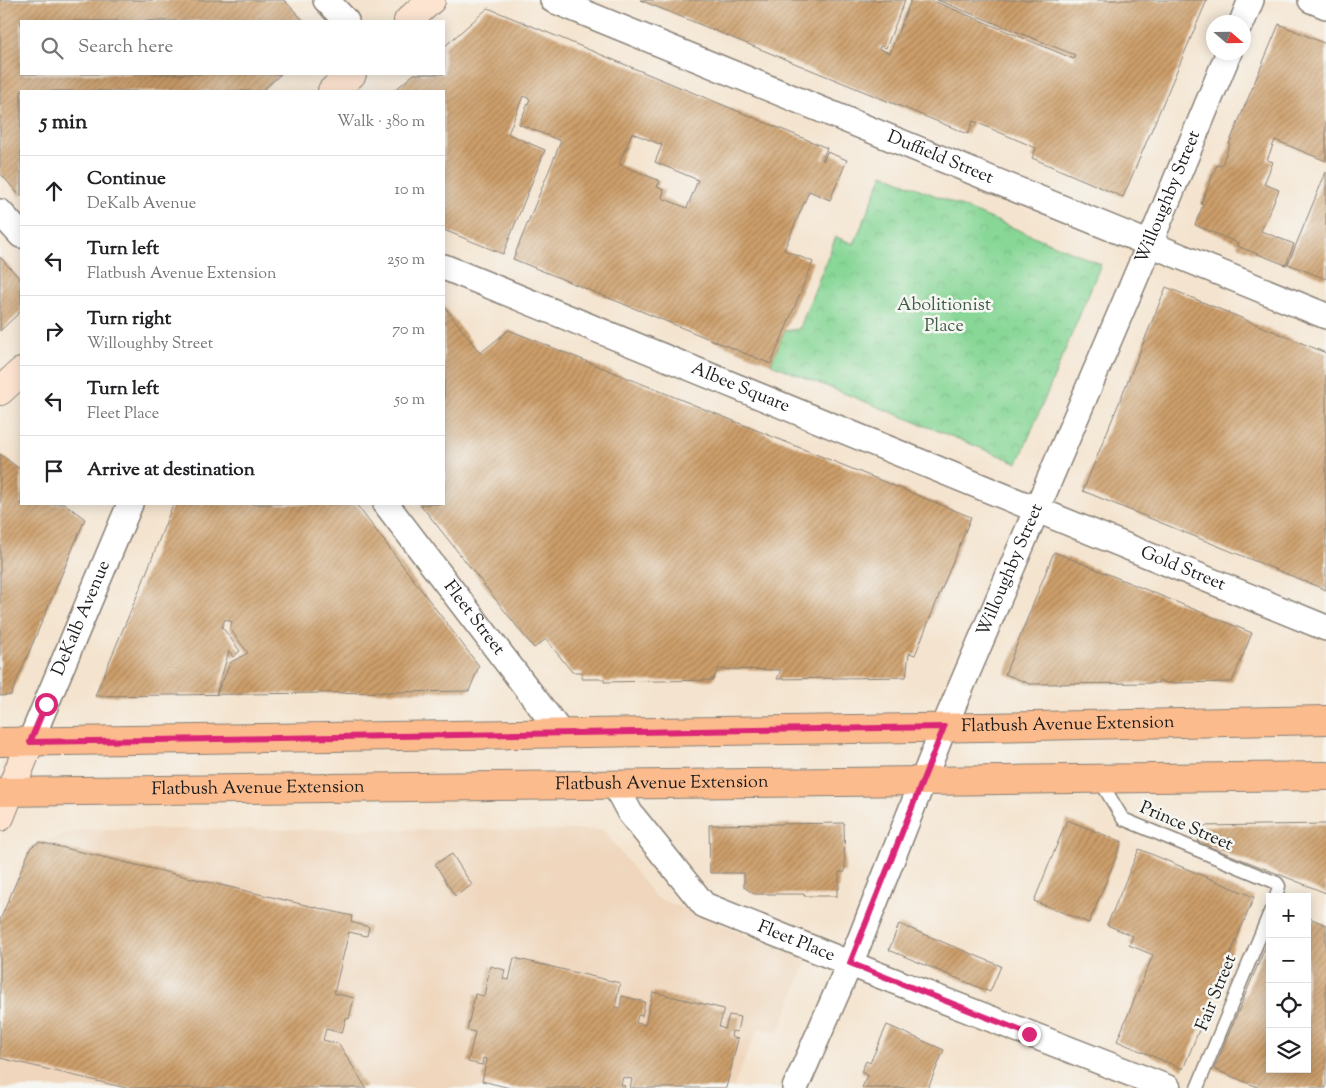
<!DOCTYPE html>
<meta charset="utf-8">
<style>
:root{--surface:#fff;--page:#f2f2f2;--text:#202124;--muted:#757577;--line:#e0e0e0}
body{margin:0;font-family:"Sorts Mill Goudy",serif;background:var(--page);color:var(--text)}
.controls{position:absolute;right:15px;bottom:15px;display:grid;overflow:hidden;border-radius:0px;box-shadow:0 2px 12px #0003}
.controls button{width:45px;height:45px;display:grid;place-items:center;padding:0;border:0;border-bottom:1px solid var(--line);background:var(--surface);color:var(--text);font:25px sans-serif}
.compass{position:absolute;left:1206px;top:15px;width:45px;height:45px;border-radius:50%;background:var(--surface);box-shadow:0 2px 12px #0003;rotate:110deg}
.stop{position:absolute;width:15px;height:15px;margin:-11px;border:4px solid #db2777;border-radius:50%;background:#fff}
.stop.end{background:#db2777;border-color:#fff;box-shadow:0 1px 5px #0008}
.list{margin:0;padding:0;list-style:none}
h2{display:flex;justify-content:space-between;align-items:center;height:65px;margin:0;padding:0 20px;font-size:21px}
h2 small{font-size:16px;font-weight:400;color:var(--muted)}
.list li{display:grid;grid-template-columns:32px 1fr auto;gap:15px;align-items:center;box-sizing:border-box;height:70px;padding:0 20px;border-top:1px solid var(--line)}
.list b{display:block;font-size:19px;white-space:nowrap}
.list p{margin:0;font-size:16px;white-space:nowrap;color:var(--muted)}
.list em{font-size:16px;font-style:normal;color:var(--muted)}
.icon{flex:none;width:28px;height:28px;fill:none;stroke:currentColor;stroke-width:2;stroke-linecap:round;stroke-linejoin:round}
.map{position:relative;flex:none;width:1326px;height:1088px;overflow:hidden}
.search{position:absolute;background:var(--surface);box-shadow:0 2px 12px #0003;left:20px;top:20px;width:425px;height:55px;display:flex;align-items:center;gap:12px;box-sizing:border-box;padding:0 18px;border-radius:0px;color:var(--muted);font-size:19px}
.panel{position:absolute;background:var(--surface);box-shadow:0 2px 12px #0003;left:20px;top:90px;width:425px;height:415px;border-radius:0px}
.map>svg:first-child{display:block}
.built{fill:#efd6bc}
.park{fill:url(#park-crowns);stroke:#527a5a}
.building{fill:url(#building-hatch);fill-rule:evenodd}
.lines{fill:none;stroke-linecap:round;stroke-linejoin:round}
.lane-casing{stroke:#888076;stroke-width:15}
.street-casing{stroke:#888076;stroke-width:28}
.secondary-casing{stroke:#888076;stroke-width:30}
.primary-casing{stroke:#888076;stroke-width:30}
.lane{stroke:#fff;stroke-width:12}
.street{stroke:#fff;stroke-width:25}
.secondary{stroke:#fde4d1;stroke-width:28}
.primary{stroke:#fbbb8d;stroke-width:28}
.route{stroke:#db2777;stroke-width:6}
.labels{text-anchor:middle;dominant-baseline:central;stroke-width:5;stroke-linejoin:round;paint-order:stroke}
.street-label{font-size:18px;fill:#1c1c1c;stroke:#f6f6f2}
.park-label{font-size:18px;fill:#425d47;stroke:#f6f6f2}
</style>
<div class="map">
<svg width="1326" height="1088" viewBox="0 0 1326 1088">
<defs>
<pattern id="park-crowns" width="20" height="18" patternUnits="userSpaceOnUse" patternTransform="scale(1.25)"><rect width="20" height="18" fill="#88d797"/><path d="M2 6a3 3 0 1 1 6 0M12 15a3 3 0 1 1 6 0" fill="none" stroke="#75b882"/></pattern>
<pattern id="building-hatch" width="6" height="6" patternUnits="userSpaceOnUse" patternTransform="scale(1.25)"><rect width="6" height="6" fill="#cd9f6b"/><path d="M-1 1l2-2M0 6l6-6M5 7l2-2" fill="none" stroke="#a68157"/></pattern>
</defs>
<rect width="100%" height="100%" fill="#f6f6f2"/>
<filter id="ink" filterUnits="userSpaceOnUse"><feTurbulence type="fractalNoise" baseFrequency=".02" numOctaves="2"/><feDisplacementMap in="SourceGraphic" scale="10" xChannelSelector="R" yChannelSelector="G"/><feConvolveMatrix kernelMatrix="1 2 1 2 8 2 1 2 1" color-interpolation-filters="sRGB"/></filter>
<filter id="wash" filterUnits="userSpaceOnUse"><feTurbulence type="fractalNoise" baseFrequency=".0096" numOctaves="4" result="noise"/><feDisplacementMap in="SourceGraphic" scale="20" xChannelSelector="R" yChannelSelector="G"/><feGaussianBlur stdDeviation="1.12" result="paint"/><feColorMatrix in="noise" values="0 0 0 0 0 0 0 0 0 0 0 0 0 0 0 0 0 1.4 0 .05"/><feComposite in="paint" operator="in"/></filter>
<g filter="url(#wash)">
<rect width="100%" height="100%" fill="#f4e4cf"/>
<path class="built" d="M84,829L603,830L655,897L807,960L779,1032L758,1028L733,1088H0V920L31,847L39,842Z"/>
<path class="park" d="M883,174L1101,264L1018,463L771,364L784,331L799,329L836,237L854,244Z"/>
<g id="blocks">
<path class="building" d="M0,0H284L304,21H21V74H281L262,91H21V197L0,173Z
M640,0H905L886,48L880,46L879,49L890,53L911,0H931L1074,59L1075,55L937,0H1207L1123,197L1032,158L1036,148L973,121L968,134Z
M488,8L827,148L822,160H824L827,152L847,160L830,200L809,191L784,250L813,262L771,364L513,259L561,141L519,124L530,99L523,96L508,134L545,150L503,254L444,230V91H394L414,74H444V47ZM632,133L662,145L655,162L698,180L687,208L662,198L664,190L657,187L660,181L619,164Z
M1279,24L1326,44V161L1275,140L1267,160L1273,162L1264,184L1279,190L1261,231L1294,244L1286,265L1237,246L1238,243L1195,225L1203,205L1201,204L1217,165L1221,166L1230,144H1229Z
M1326,172V279L1288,264Z
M0,257L21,280V311L0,331Z
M1166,287L1326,353V590L1083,491Z
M444,306L480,353L509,330L971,517L915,655L909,653L906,677L777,679L781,670L718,669L713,680L604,682V679H582V672H572L546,639L534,648L420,504H444Z
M0,454L21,470V504H65L85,519L11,695L0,696Z
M173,504H356L479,666L469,691L95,696L142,584ZM225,619L232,622L230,629L248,653L231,662L216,695L229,651L233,657L240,651L222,627Z
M1054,552L1252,633L1232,682L1167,683L1159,680L1158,683L1030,684L1005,674Z
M1067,820L1122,842L1089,923L1034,901Z
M844,823L845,872H839V889H837V896H804V894H754L744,887V873H710L709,825Z
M1326,824V893L1198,842L1202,826Z
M39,842L352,916L351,922L369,927L367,936L349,932L334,993L354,998L349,1019L346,1018L342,1033L326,1029L323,1040L339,1044L366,1088H126L0,1058V920L31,847Z
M1139,849L1254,897L1183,1069L1117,1041L1153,955L1129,945L1133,936L1107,925Z
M452,854L472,885L455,896L435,864Z
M1307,917L1326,925V1088H1260L1214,1069L1270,936V1069H1307Z
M899,924L1001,966L990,992L889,950Z
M514,958L620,983L615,1007L620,1008L622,996L645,1002L642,1016L638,1015L636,1023L645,1025L653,992L724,1009L719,1027L725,1029L729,1015L740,1017L737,1032L732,1031L731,1037L738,1039L726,1088H630L632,1079L623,1077L621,1085L625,1086L624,1088H600V1086L596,1085L595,1088H510L482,1081L487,1059L483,1058L482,1065L468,1062L475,1032L467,1030L475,994L484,996L490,966L505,970L503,979L509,980Z
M887,1025L944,1050L928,1088H862L867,1075L861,1072L866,1061L870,1063Z"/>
</g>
</g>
<g filter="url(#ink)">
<use href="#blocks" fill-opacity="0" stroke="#888076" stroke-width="1"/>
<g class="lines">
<defs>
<path id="lane" d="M1099,779L1123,819L1277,883L1279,886L1276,897
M1197,1088L1270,912"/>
<g id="street">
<path d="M326,0L346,21"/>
<path id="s1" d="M553,0L1326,316"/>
<path d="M1311,0L1326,6"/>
<path d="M1242,22L1251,0"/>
<path d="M0,212L21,235"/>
<path id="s2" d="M444,267L1326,628"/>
<path id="s3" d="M386,504L561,733"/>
<path id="s4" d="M30,742L130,504"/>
<path id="s5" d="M615,785L630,813L704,905L871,972L1168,1088"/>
<path id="s6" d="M795,1088L860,940L944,727L1140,267L1229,52"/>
</g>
<path id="secondary" d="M408,21L431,0
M332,91L352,74
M0,391L21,372
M0,817L30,742"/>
<g id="primary">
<path id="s7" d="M0,742L983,727L1326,720"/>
<path id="s8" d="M0,792L1326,776"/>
</g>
</defs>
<use href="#lane" class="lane-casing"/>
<use href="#street" class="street-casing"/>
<use href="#secondary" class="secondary-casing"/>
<use href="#primary" class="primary-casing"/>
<use href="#lane" class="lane"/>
<use href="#street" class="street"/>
<use href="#secondary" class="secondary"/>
<use href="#primary" class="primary"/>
</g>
</g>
<g class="lines" filter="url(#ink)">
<path class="route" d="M46,704L30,742L944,727L850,963L1029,1034"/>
</g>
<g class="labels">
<g class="street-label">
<text stroke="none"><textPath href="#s1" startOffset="418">Duffield Street</textPath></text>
<text stroke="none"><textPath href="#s6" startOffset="966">Willoughby Street</textPath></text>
<text stroke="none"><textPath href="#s2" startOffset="320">Albee Square</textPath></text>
<text stroke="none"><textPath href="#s2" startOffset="798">Gold Street</textPath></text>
<text stroke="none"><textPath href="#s6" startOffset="561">Willoughby Street</textPath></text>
<text stroke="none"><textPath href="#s4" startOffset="134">DeKalb Avenue</textPath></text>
<text stroke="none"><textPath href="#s3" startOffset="144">Fleet Street</textPath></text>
<text stroke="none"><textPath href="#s7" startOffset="1068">Flatbush Avenue Extension</textPath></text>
<text stroke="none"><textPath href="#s8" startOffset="662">Flatbush Avenue Extension</textPath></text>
<text stroke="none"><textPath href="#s8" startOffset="258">Flatbush Avenue Extension</textPath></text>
<text transform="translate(1186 827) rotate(23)">Prince Street</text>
<text stroke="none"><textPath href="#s5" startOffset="249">Fleet Place</textPath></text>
<text transform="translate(1217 993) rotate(-68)">Fair Street</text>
</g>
<g class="park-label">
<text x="944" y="306">Abolitionist<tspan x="944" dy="21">Place</tspan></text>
</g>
</g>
</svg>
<div class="controls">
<button>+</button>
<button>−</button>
<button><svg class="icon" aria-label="locate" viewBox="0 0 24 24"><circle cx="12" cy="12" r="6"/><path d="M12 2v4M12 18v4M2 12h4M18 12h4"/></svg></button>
<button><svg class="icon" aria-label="layers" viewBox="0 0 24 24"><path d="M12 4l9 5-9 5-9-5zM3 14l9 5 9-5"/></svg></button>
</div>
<svg class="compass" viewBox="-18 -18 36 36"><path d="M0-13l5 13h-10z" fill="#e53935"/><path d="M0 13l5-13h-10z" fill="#757577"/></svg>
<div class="stop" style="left:46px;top:704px"></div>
<div class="stop end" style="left:1029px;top:1034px"></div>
<div class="search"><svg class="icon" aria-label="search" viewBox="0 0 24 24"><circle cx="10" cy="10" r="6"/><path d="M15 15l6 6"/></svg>Search here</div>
<section class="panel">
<h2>5 min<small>Walk · 380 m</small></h2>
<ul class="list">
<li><svg class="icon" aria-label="ahead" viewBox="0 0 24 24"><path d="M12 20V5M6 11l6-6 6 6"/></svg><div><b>Continue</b><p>DeKalb Avenue</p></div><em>10 m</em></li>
<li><svg class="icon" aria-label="left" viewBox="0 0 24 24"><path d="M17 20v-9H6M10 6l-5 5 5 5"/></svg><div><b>Turn left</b><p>Flatbush Avenue Extension</p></div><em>250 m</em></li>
<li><svg class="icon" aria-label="right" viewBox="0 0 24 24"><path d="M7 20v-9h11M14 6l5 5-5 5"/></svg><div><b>Turn right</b><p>Willoughby Street</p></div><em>70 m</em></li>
<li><svg class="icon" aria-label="left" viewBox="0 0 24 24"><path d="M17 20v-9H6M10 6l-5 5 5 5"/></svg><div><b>Turn left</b><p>Fleet Place</p></div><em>50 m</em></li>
<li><svg class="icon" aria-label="arrive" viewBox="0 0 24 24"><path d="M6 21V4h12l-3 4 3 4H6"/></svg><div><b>Arrive at destination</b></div></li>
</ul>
</section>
</div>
